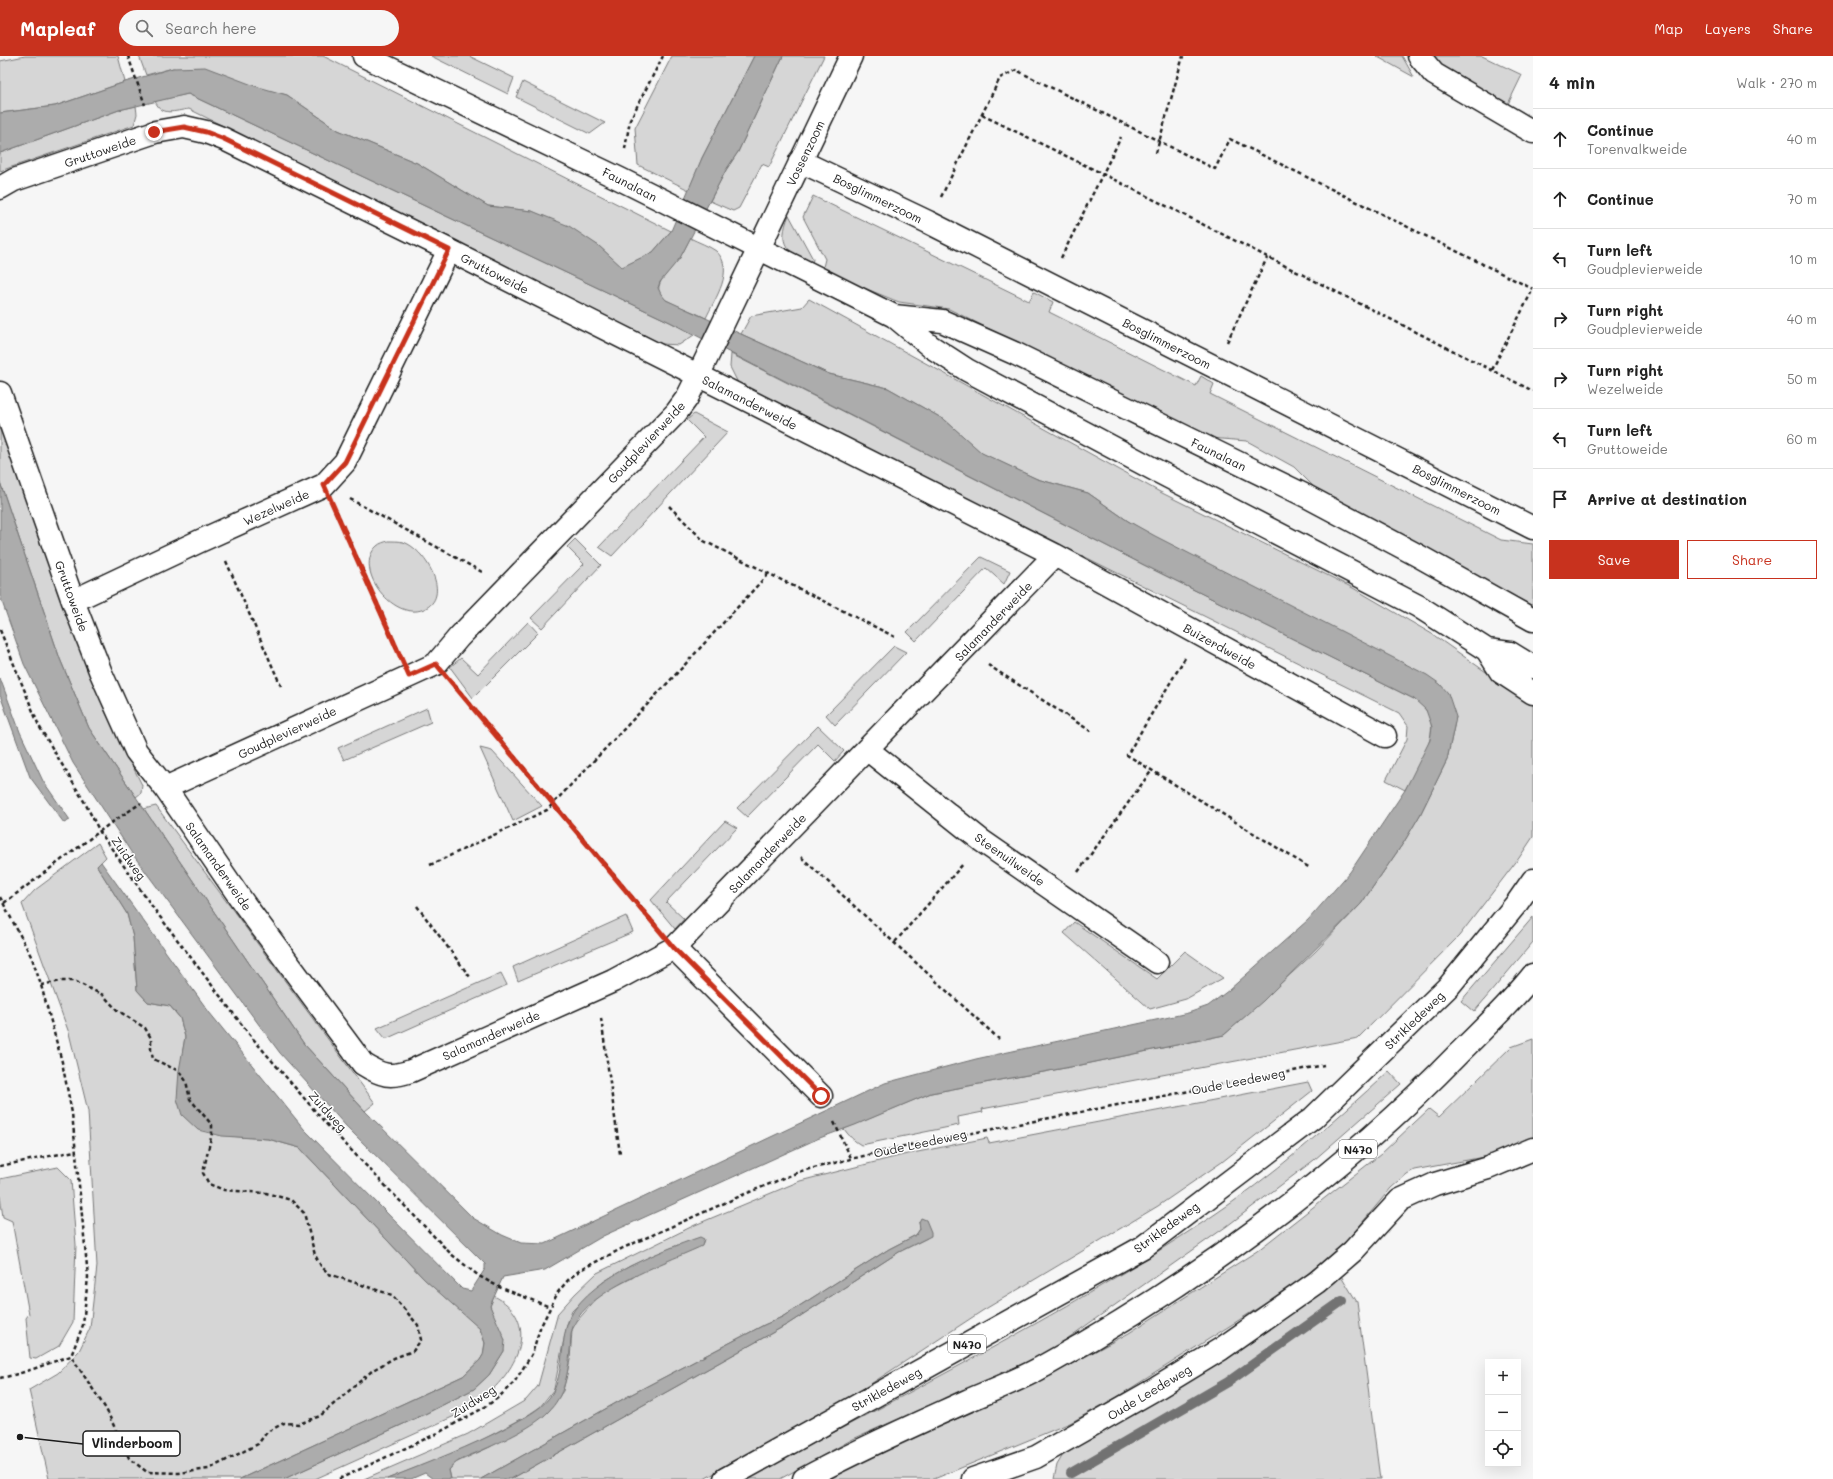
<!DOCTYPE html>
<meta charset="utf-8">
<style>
:root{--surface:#fff;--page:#f6f6f6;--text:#222;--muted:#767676;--line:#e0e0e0;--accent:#c8321e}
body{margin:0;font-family:Mali,sans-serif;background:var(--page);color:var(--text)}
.controls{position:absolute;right:12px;bottom:12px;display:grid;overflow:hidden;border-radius:0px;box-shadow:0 4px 16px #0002}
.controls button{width:36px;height:36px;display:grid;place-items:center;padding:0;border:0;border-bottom:1px solid var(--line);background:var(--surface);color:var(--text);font:20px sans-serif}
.stop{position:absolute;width:12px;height:12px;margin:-9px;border:3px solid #c8321e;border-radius:50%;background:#fff}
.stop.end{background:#c8321e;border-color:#fff;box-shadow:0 1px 4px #0008}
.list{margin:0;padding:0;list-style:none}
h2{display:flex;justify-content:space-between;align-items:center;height:52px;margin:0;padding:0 16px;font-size:17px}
h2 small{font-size:13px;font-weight:400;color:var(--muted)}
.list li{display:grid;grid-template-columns:26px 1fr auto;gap:12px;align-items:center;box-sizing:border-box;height:60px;padding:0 16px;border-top:1px solid var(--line)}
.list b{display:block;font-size:15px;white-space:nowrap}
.list p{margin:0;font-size:13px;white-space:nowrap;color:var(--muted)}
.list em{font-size:13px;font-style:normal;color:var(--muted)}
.actions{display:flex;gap:8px;padding:12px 16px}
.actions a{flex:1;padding:9px 0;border:1px solid var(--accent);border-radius:0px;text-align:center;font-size:14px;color:var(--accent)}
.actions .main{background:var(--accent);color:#fff}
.icon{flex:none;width:22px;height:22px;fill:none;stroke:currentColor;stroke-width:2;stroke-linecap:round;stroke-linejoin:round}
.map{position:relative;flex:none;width:1533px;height:1423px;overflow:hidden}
header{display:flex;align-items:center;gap:24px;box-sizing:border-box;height:56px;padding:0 20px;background:var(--accent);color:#fff}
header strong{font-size:19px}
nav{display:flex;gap:22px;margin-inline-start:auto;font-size:14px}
.search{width:280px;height:36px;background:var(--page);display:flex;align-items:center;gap:10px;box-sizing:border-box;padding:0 14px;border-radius:22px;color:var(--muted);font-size:15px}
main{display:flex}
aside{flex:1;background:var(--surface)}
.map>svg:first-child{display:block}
.green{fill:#d6d6d6;stroke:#797979}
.water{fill:#acacac;stroke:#727272}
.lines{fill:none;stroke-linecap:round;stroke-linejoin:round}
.stream{stroke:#727272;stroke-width:10}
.minor-casing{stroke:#1c1c1c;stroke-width:25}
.major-casing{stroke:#1c1c1c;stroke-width:25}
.path{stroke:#1c1c1c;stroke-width:2.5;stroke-dasharray:4 3;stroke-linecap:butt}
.minor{stroke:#fff;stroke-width:22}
.major{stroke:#fff;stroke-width:22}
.route{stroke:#c8321e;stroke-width:5}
.labels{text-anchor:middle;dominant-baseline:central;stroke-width:3;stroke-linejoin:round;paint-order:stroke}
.shield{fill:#fff;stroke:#606060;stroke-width:1}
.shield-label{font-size:11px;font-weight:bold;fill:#1c1c1c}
.street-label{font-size:12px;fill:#1c1c1c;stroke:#fff}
.leader{fill:none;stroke:#1c1c1c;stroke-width:1.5}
.callout-dot{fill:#1c1c1c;stroke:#fff;stroke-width:1.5}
.callout{fill:#fff;stroke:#1c1c1c;stroke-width:1.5}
.callout-label{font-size:13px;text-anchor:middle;font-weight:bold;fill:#1c1c1c}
</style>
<header>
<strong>Mapleaf</strong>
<div class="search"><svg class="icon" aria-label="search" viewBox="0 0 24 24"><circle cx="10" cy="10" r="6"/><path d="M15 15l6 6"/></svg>Search here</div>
<nav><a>Map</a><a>Layers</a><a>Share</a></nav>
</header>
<main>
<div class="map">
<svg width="1533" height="1423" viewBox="0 0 1533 1423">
<rect width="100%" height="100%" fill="#f6f6f6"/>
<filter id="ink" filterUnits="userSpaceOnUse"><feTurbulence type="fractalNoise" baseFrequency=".025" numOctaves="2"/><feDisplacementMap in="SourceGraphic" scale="8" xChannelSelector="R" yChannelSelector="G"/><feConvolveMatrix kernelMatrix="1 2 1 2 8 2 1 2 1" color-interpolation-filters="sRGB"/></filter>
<g filter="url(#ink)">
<path class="green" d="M25,0H118L125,26L55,50L0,57V5Z
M139,0H323L671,175L653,196L622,212L599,190L532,155L488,150L417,107L338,74L287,39L173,12L146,19Z
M431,0H469L514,22L508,38Z
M672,0H754L702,102L689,134L638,109L635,72Z
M783,0H824L769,111L762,108L739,152L733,155L710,145L726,114L738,96Z
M1376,0H1402L1414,21Z
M1433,0H1482L1522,19L1508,48L1438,8Z
M523,26L605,67L590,78L516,41Z
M188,38L670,266L694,279L679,289L662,288L189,53C174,55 162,61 155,45Z
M136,50L137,58L134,69L0,115V97L119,54Z
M813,140L1029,245L1034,236L1053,246L1049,256L1196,330L1201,320L1214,328L1210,338L1501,484L1533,488V550L1326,443L1294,411L1247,385L1210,382L949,253L899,246L822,215L825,203L803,161Z
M789,159L813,203L812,208C786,195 777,189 789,159Z
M690,182C698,186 709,190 716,195C736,214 715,242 706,262C693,255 678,251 666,244C646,231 673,213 680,201C684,195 687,188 690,182Z
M809,243L1158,435L1353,532L1432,578L1533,649V781L1519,802L1459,880L1358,982L982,1053L983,1056L958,1061L959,1069L861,1089C854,1085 849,1080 844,1073L931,1037L1081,1009L1224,979L1315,896L1361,848L1404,786L1420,759L1447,704L1456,661L1128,465L1088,437L1037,423L981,397L945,364L888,332L829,318L741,278L751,260L802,251Z
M731,298L1144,509L1414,643C1418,646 1422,649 1425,653C1444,675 1416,714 1405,734L1386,724L1407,683L1408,670L1399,657L739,329L730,311Z
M694,358L728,376L612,500L599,491L704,381L687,364Z
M0,370L75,581L105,655L142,729L141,737L136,741L89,672L60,603L0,426Z
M575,483L601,509L542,572L531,562L584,508L567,491Z
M388,485C393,485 399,485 403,486C424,492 452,538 426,552C396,569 351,513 377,490C380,487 385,486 388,485Z
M981,501L1010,515L1004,528L986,512L916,585L907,576Z
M528,566L538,577L473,642L450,611L461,602L478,618Z
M894,590L906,596L835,669L826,659Z
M427,652L431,666L344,704L338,692Z
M818,670L844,695L835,705L818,688L747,761L737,752Z
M480,692L492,695L542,750L513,765Z
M156,750L375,1047L365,1055L304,988L144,753Z
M725,765L737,772L666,846L684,863L675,873L651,844Z
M98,787L106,801L97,810L127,858L133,881L137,934L148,946L170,950L180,962L185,981L182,1000L228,1080L268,1083L300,1092L424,1223L471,1264L480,1273L485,1287L483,1299L480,1304L463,1320L240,1423H49L29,1334L58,1317L79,1295L90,1272L97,1210L88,1055L69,977L22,848L35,834Z
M626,860L633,876L518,925L513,911Z
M1533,861V886L1474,956L1461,945Z
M1074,866L1157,923L1185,895L1223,922L1186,943L1150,953L1064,877Z
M501,917L507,929L388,982H385L377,972Z
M1533,983V1087L1516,1095L1414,1114L1407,1118L1391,1132L1341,1192L1285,1235L1117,1341L1070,1367L934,1423H827L866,1402L1021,1335L1129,1277L1257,1195L1381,1098L1429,1053L1439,1061L1511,991Z
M1389,1015L1401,1028L1314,1104L1227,1170L1047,1297L853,1383L780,1423H746C901,1340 1062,1260 1208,1163C1273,1120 1332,1067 1389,1015Z
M1308,1026L1312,1035L1222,1106L1158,1150L982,1255L837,1350L704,1423H511L788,1268L899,1196L927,1182L919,1166L920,1173L916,1179L889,1193L782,1261L764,1269L632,1338L481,1423H451L449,1414L455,1407L490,1391L547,1357L563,1335L570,1304L572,1274L577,1265L597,1242L610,1233L632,1222L678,1189L630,1210L603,1226L572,1255L567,1268L554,1333L540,1351L525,1361L482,1384L452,1398L387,1423H364L468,1378L526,1344L538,1330L558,1257L575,1238L597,1217L695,1169L800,1125L903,1099L987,1082L989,1087Z
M58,1111L71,1124L76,1189L73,1266L59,1290L36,1303L30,1302L26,1262L29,1258L12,1165L3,1161L0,1140V1123Z
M1340,1218L1357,1246L1380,1423H1054L1057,1409L1064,1397Z
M494,1240C537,1262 522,1305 493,1333C483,1343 471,1351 459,1358L315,1423H284L425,1358L474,1333L489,1319L504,1295L490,1250Z"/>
<path class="water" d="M754,0H783L738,96L726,114L680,202L660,226L658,232L661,238L666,244L829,318L888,332L945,364L982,397L1037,423L1088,437L1128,465L1155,480L1427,619L1440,628L1448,637L1456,661L1447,704L1420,759L1404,786L1361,848L1263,945L1224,979L1081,1009L931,1037L855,1069L817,1083L603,1180L545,1214L503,1221L490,1250L505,1284L504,1295L489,1319L474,1333L425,1358L284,1423H240L463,1320L480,1304L483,1299L485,1287L480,1273L424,1223L300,1092L268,1083L222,1080L198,1074L182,1059L177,1043L179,1015L185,981L180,962L170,950L148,946L137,934L133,881L127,858L97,810L101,806L209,956L304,1073L462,1233L471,1235L485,1213V1208L346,1070L280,997L131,796L73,707L24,608L0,540V426L60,603L89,672L304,988L365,1055L473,1162L502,1179L521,1187L545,1188L885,1027L976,1003L1188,957L1208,950L1229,934L1308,864L1350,816L1405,734L1430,684L1432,671L1426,654L1414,643L1144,509L670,266L188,38L119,54L0,97V57L55,50L125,26L173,12L205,11L255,30L287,39L338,74L417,107L488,150L532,155L569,170L599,190L622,211L653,196L671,175L702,102Z
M0,622L20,676L43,725L70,764L64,767L30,721L0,639Z
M921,1162L926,1164L931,1176V1180L899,1196L788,1268L511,1423H481L632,1338L764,1269L782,1261L889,1193L916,1179L920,1173L919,1166Z
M700,1181L704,1183L702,1190C668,1206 583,1235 572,1274C570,1280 571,1288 570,1295C568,1318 565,1339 548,1356C535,1370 503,1385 485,1393C473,1399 457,1402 449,1414L451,1423H433L425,1417L411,1423H387C429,1406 470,1391 509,1370C523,1362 539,1355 549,1342C564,1322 560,1292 567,1269C580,1225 660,1195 700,1181Z"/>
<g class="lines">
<path class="stream" d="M1071,1417L1228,1326L1342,1245"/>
<defs>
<path id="minor" d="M364,0L620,123L894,260L930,290L967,314L1159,416L1418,550L1487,594L1510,597L1533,611
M1419,0L1434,18L1533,76
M800,105L928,166L1533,472
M0,132L14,124L155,76L184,71L206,76L224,83L449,194L1055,499L1385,680
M894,260L942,265L1014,297L1308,441L1417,499L1533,564
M0,337L73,545L101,617L136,695L165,732L245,849L363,1008C382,1020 390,1022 411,1015L613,925L674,892L1055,499
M73,545L200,485L324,429L345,406L449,194
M1487,594L1501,616L1533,637
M868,694L982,785L1157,906
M165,732L436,608L459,581L676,357L687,342L698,320L851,0
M674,892L821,1040
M973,1423L1036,1401L1157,1332L1221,1293L1317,1226L1353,1195L1400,1144L1435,1128L1488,1112L1533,1093"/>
<path id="major" d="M725,1423L1143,1191L1313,1062L1449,930L1517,847L1533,824
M804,1423C857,1394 912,1370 967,1345C992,1334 1020,1324 1044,1310C1193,1228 1341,1119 1459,997C1484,972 1511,947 1533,919"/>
</defs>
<use href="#minor" class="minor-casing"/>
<use href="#major" class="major-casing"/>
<path class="path" d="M128,0L145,49
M982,59L1103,118L1533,335
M625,93L630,64L663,0
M1156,97L1183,0
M941,141L1000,22L1016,14L1215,113L1230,83L1533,233
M1061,202L1121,81
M1227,286L1267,202
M1492,314L1533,233
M350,443L482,516
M669,450L704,485L895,581
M336,455L398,595
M226,505L281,630
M0,574L39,670L85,747L100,776L154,853L249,978L328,1070L451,1198L479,1220L499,1231L550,1251
M1185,602L1127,699L1310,812
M988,609L1092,676
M455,630L656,870
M801,801L999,983
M430,809L547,754L679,615L768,518
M1078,816L1152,714
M0,841L32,902L41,929L62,1006L72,1057L88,1221L83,1269L71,1300C47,1307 24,1318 0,1322
M4,847L108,769L141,747
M417,850L470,921
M895,886L964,807
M41,929L61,925H74L103,939L117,954L145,972L151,982V994L153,1003L179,1015L186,1025L190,1043L212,1069V1077L203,1117L209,1128L224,1134L266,1137L291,1144L304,1157L315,1199L321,1210L329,1218L392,1239L418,1269L421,1284L413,1295L394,1302L373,1314L320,1360L299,1368L284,1367L267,1376L258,1388L209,1413L179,1417L147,1416L129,1402L106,1353L71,1300
M601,962L620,1098
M834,1066L851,1102
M0,1110L75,1095
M339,1423L438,1377L485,1351L499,1341L515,1325L532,1298L540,1272L558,1236L569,1223L580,1214L623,1192L745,1138L801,1115L905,1090L1324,1009"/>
<use href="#minor" class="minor"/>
<use href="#major" class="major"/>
</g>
</g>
<g class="lines" filter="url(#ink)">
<path class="route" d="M154,76L184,71L206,76L224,83L449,194L345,406L324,429L409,620L436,608L674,892L821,1040"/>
</g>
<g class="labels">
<g class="shield">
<rect x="1339" y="1084" width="38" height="18" rx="3"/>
<rect x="948" y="1279" width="38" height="18" rx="3"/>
</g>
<g class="shield-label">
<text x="1358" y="1093">N470</text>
<text x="967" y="1288">N470</text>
</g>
<g class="street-label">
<text transform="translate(100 95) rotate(-19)">Gruttoweide</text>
<text transform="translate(805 97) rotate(-64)">Vossenzoom</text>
<text transform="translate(630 128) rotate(27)">Faunalaan</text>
<text transform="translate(878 142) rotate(26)">Bosglimmerzoom</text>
<text transform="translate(495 217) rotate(27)">Gruttoweide</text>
<text transform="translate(1167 287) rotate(27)">Bosglimmerzoom</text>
<text transform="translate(750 346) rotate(27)">Salamanderweide</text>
<text transform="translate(646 386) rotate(-47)">Goudplevierweide</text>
<text transform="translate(1219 398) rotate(26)">Faunalaan</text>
<text transform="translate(1457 433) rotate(27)">Bosglimmerzoom</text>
<text transform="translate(276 451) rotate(-24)">Wezelweide</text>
<text transform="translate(72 540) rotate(70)">Gruttoweide</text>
<text transform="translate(993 565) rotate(-46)">Salamanderweide</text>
<text transform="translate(1220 590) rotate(29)">Buizerdweide</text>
<text transform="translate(287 676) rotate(-25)">Goudplevierweide</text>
<text transform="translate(767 797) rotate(-46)">Salamanderweide</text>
<text transform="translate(129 802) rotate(55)">Zuidweg</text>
<text transform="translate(1010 803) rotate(35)">Steenuilweide</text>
<text transform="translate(219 810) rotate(55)">Salamanderweide</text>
<text transform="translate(1414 964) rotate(-44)">Strikledeweg</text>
<text transform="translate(491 979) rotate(-24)">Salamanderweide</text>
<text transform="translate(1238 1025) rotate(-11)">Oude Leedeweg</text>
<text transform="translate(328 1055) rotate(48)">Zuidweg</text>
<text transform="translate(920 1087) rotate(-12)">Oude Leedeweg</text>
<text transform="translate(1166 1171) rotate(-36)">Strikledeweg</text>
<text transform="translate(886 1333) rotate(-29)">Strikledeweg</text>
<text transform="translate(1149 1336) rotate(-31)">Oude Leedeweg</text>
<text transform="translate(473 1345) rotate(-32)">Zuidweg</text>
</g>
</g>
<path class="leader" d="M20 1381L83 1388"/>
<circle class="callout-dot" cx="20" cy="1381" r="4"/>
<rect class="callout" x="83" y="1375" width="97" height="25" rx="4"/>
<g class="callout-label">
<text x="132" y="1392">Vlinderboom</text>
</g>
</svg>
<div class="controls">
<button>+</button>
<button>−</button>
<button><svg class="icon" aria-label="locate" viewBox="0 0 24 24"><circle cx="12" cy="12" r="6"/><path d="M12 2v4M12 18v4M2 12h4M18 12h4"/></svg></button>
</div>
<div class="stop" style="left:821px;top:1040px"></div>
<div class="stop end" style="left:154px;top:76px"></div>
</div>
<aside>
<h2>4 min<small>Walk · 270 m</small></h2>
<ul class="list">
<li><svg class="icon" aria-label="ahead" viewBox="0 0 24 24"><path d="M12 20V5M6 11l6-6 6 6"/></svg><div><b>Continue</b><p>Torenvalkweide</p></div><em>40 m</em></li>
<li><svg class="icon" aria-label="ahead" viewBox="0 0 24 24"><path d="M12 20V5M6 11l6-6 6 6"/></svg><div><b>Continue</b></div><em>70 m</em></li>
<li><svg class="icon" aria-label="left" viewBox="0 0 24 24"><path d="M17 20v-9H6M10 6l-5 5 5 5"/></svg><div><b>Turn left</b><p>Goudplevierweide</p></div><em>10 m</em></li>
<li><svg class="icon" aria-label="right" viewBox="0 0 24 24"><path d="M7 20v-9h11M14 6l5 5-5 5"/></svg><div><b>Turn right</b><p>Goudplevierweide</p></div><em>40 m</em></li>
<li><svg class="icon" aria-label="right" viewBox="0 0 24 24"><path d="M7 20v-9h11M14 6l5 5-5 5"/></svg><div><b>Turn right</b><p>Wezelweide</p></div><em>50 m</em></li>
<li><svg class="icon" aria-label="left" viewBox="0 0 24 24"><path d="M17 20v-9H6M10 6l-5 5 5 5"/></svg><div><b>Turn left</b><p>Gruttoweide</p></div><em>60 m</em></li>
<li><svg class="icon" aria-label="arrive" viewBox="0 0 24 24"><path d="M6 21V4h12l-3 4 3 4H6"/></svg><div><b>Arrive at destination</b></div></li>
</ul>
<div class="actions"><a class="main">Save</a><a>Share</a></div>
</aside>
</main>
